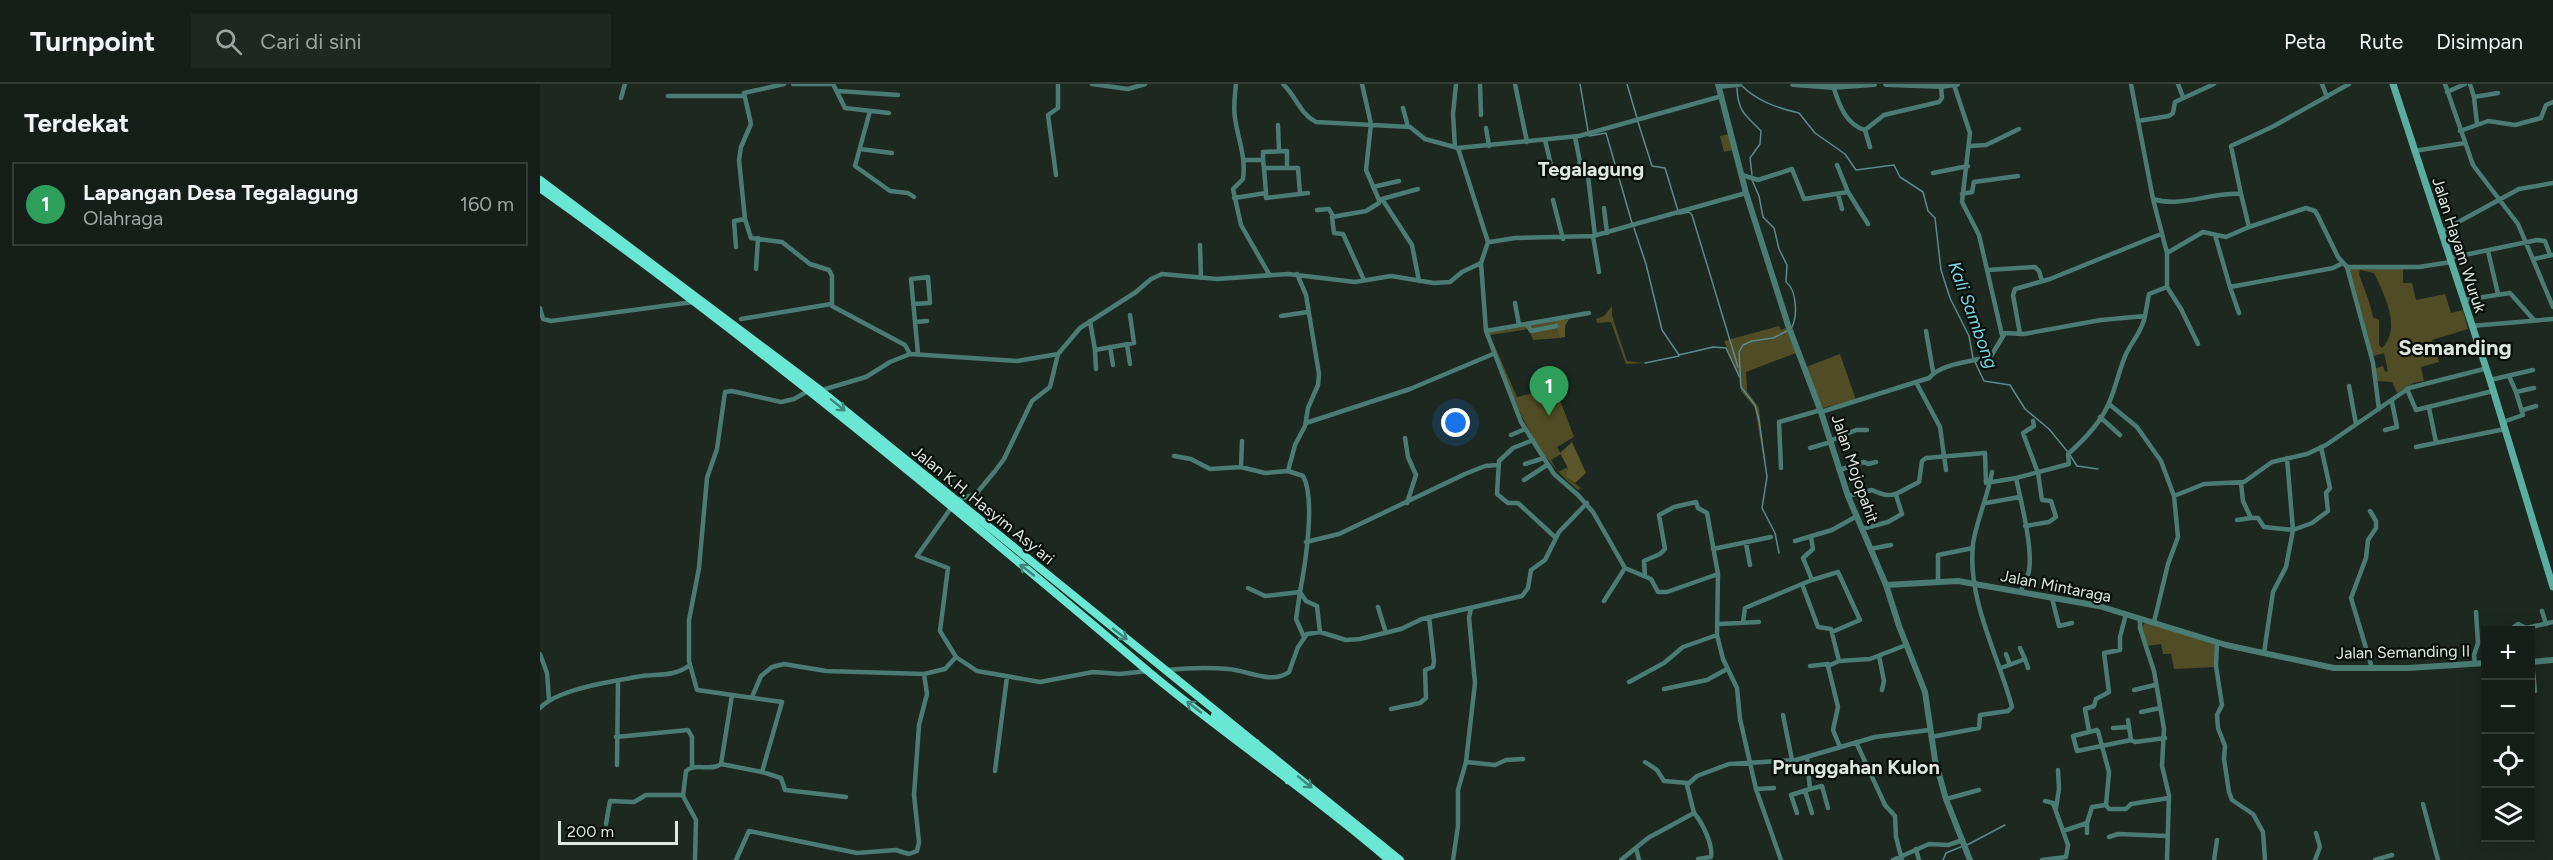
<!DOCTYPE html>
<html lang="id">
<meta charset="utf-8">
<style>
:root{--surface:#151e18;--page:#1e2721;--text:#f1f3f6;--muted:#9da2a2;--line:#343c37;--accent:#ea580c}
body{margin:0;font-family:Figtree,sans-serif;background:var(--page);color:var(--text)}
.controls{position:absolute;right:18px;bottom:18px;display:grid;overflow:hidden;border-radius:0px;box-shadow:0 6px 24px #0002}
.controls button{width:54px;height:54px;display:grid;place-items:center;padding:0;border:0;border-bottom:2px solid var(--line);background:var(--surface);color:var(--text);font:30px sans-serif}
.scale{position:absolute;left:18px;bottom:15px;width:120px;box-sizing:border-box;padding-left:6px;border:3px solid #dfe7e2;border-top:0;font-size:16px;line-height:21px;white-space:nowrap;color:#dfe7e2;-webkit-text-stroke:4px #0a0f0c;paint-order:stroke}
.you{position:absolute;left:916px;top:339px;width:21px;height:21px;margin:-15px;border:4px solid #fff;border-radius:50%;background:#1a73e8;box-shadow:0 0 0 9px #1a73e833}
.badge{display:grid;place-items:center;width:39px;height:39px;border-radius:50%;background:var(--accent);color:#fff;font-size:20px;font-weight:700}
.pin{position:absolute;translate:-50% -50px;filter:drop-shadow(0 2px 3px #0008)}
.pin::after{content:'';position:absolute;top:32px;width:21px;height:18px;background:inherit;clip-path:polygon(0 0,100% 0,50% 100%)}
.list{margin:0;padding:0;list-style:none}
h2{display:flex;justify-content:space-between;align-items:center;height:78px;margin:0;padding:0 24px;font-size:26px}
h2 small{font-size:20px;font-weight:400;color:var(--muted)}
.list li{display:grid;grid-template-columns:39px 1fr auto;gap:18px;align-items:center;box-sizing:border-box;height:84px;margin:0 12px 12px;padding:0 12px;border:2px solid var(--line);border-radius:0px}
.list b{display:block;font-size:22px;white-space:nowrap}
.list p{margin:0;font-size:20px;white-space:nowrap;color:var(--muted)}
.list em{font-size:20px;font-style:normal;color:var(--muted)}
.icon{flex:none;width:33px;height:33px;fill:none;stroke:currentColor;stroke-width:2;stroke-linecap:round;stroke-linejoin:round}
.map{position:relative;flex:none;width:2013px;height:776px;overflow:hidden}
header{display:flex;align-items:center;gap:36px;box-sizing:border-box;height:84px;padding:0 30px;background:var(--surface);border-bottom:2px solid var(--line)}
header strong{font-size:28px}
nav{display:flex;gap:33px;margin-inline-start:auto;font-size:21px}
.search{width:420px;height:54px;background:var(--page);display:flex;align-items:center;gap:15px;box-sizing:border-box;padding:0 21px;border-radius:0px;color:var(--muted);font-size:22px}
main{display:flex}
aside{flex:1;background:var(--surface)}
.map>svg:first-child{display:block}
.green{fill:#504c25;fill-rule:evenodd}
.forest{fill:#5c572a}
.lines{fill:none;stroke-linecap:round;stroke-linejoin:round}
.stream{stroke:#5b8a8f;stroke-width:1.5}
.minor{stroke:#4a7c74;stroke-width:4.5}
.tertiary{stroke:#4a7c74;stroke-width:6}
.secondary{stroke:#5aaea1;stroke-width:7}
.trunk{stroke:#6ae6d4;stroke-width:8}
.oneway{stroke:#3f857a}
.labels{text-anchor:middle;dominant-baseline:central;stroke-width:4.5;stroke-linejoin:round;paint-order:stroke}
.street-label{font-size:16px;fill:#dfe7e2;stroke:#0a0f0c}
.water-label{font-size:18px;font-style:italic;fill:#76d8e7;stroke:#0a0f0c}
.quarter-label{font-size:20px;font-weight:bold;fill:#dfe7e2;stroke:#0a0f0c}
.district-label{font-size:22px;font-weight:bold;fill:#dfe7e2;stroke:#0a0f0c}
</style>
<header>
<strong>Turnpoint</strong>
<div class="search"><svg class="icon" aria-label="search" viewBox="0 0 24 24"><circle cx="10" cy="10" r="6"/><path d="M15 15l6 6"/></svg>Cari di sini</div>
<nav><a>Peta</a><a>Rute</a><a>Disimpan</a></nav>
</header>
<main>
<aside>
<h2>Terdekat<small></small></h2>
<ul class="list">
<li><span class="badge" style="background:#2e9e5b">1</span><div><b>Lapangan Desa Tegalagung</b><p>Olahraga</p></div><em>160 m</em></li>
</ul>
</aside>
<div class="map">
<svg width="2013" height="776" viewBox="0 0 2013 776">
<rect width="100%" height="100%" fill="#1c2820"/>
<path class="green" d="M1189,50L1193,66L1184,68L1180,52Z
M1809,185H1863V199H1872L1876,216L1905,210L1911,229L1923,226L1928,245L1892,256L1899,278L1881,283L1884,297L1873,299L1857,309L1852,298L1836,297L1834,285L1843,282L1845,288L1848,287L1844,269L1831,273ZM1820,186L1834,189C1844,210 1862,244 1842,264L1839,261V236L1833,233C1830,217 1824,205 1819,190Z
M1072,222V232L1087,277L1105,279L1086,280L1071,238L1057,239L1056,235L1064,232Z
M1014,237L1020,254L993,256L989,245L950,251L977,313L1015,303L1034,353L1017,363L1021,370L1011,376L1018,388L1028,383L1025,392L1041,404L1038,406C989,367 970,306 947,249Z
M1239,242L1241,246L1246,244L1256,269L1206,288L1207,307L1219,324L1225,384L1215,324L1201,307L1198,291L1184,257Z
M1300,270L1316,316L1282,324L1266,283Z
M1605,539L1675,559V583L1634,585L1631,570H1623L1621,560L1607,562L1601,544Z"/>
<path class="forest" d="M1029,235L1025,242V253L1020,254L1014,237Z
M1032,358L1046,389L1035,399L1025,392L1028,384L1020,369Z"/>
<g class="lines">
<path class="stream" d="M1040,0L1048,47
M1087,0L1097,34
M1201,1C1217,17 1237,24 1259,29L1275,49L1305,70L1316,86L1354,81L1360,93L1383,108L1388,127L1395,134L1401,186L1410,214L1429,252L1433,274
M1197,4C1198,29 1206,31 1221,47L1220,60L1210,74L1212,91
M1098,38L1112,82L1125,84L1139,130L1149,128L1152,131L1198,283
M1049,52L1066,49L1092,139
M1212,96L1219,112L1223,133L1234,144L1239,165L1247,181L1246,198C1257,206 1258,233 1251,245
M1094,144L1106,180L1122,246L1139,271L1173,263L1186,264L1199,292
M1435,278L1444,297L1470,301L1485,325L1509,345L1527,367
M1105,279L1139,272
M1530,371L1537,382L1558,385
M1239,469L1235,449L1222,424L1227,393L1219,336L1215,321L1201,303L1199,268L1203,261L1212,257L1233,254L1247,247
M1427,761L1465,741
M1403,776L1406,769L1423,762"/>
<path class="minor" d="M244,0L204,9L211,40L201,63L199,76L205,135L211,154L242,158L270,180L289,186L292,192V222L365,261L370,270
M253,0H291
M293,0L305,24L349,29
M552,0L588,5L605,0
M696,0C695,11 693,23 695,34C698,56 706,71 703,95L693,105L701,141L729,190
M743,0C756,12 760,30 776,38L870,43L885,55L918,64L1039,52L1182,12
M822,0L831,40L826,86L839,116L842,115L872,161L879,197
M940,0L941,31
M975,0L987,58
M1591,0L1613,115
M1638,0L1643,13
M1782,0L1787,13
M1905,0L1933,81L1978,140L2013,223
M1930,0L1934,13L1958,9
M1414,1L1430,49L1422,118L1439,151L1462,251
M1293,2C1299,20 1305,40 1325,46L1330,63
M298,7L358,11
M1907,8L1925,0
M128,12H203
M1934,13L1937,40
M81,14L85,0
M863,24L868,43
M330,27L315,82L350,107L368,109L374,113
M1598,37L1629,32L1633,29L1635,18L1674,0
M738,41L739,67
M946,44L949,62
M1325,46L1344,31L1399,18L1402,14L1401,2
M1920,47L1948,37L1975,41L2001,34L2006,21L2013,18
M1035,53L1040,78L1037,85L1039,91L1048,92L1055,152
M1005,56L1011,81L1009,90
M1430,62L1446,61L1479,45
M915,63L913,30L916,0
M918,64L948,158H950L975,154L1053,152L1206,109
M320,65L352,69
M1874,67L1925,59
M704,76H723V68L747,67V84H758L760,110
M723,76L724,84H747
M1297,81L1308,108L1328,140
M724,84L726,109
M1393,89L1428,82
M516,91L508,31L518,24V0
M1202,91L1218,96L1252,85L1264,115L1308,108
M833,103L859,97
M1298,110L1302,125
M1422,110L1432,108L1434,98L1478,92
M1701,110L1691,62L1734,42L1809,0
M694,114L726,109V114L768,109
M842,115L878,105
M1013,116L1023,155
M1064,124L1067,149
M777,126L789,125L793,132
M1900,148L1979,105L2013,99
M1675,151L1690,203L1793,184L1803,179
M1053,152L1059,188
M948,158L941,179L946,247L981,338L1014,390L1038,411L1053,428L1085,484L1111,495L1118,508H1127L1178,490
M660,161L661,194
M196,163L194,137L205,135
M1948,167L1958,210
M1627,169L1663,148L1686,153L1709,143
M1910,174L1997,156L2005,157L2010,171
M1994,175L2012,171
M1807,183H1879L1911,178
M216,185L218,154
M1448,186L1495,183L1499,187L1502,197
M824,196L803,150L794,149L792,133L826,127L839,119V116
M1627,203L1641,225L1658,260
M1690,203L1699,229
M1924,216L1970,209L1994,236
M975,219L979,241
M373,220L390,219L388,193L371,195L378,270
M0,224L3,235L11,237L153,218
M741,232L768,228
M201,235L291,220
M550,237L555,266L594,259L590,231
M375,238L387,237
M987,240L991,247L1016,242
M1931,242L2013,235
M946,247L1049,229
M1386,247L1393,287
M1480,250L1473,211L1475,205L1510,195L1621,150
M587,261L590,280
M570,263L573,281
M555,266L556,285
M1969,292L1976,308L1994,304
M1950,296L1993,286
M1376,298L1400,343L1406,386
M1809,302L1816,340
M1867,305L1876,326L1953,307
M282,306L326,293L350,278L370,270L477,277L518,270L540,244L596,208L611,195L622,190L677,195L748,190L815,198L851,192L894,199L910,198L922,188L941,179
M1569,320L1597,343L1621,377L1634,412L1638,453L1628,480L1614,538
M1889,324L1896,358
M1983,326L1996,322
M1281,328L1389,294C1401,279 1432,278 1451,272L1465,249L1484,250L1561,236L1605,232L1609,210L1627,203V169L1613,115C1640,124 1671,108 1701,110L1709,143L1766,124L1775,127L1778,132L1798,173L1807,183L1833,279L1839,325
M1560,333L1580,351
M1963,338L1983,331L1976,308
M766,339L870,305L953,270
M1845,346L1857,343L1852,318
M971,351L985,345
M865,354L868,373L876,391L867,419
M993,356L973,364L959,377L957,410L968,419H978L1016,454
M1290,357L1316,346H1327
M1876,363L1965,345
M1270,364L1291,358
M634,372L651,375L670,385L701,383L725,389L748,387L755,361L765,342L768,324L778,301L779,290L766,211L757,190
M1747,374L1753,446L1772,439L1788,427L1786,409L1790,404L1781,363
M985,380L1004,374
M701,383L702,357
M1241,384L1239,338L1281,326
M1299,386L1324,378L1328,380L1336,378
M1476,394L1529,380L1528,370C1544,356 1560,340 1569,319C1576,303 1579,286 1586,270C1592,257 1602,248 1605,232
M984,396L1007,381
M1701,399L1703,417L1711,434H1718L1724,443L1753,446L1746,483L1733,508L1724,569
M1308,412L1332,406C1354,417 1358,408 1379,398L1382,377L1386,374L1445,369L1446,399L1476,394C1481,417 1493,464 1489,487C1488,494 1482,500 1481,508
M1634,412L1664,400L1704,398L1732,378L1767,370L1786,361L1869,304L1944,285
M417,416L436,410L455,387L464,375L492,317L510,303L518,270
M1446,419L1480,413
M411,424L377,472L408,484L400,547L416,573L437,587L500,598L553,588L580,590L608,587
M1830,427L1836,437V444L1828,456L1826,474L1811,514L1832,584
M1697,436L1711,434
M1485,442L1509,438L1516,433L1511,417L1502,416L1498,389L1483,349L1494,342L1493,337
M1322,445L1348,438L1362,430L1356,411
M1271,453L1273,465L1263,474L1272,496L1298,488L1320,536L1292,548
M1255,457L1292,446L1317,432
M766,458L799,450L925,390L945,382L957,381
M1206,459L1210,481
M1173,465L1231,453
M1330,465L1351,461
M1105,492L1104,477L1120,470L1125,465L1119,431L1134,423L1156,418L1158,424L1167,429L1178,490L1177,551L1183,575L1197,604L1200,635L1216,705L1241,776
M1272,496L1262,500L1278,543L1291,545L1299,577L1288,582L1298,623L1293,646L1300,663
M1398,497V471L1433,464
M708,504L725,512L760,508C765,482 776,415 763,392L748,387
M760,508L766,517L777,522L780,548
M760,508L756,535L764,553
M1512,514L1519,542L1532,539
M1064,517L1085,484
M838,523L846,549
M2002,527L2006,540
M1600,535V544L1614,587L1624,645L1622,682L1629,711L1627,776
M1203,538L1205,524L1262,500
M1178,540L1219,538
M1961,546L1971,545L1978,540L1986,544L2013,538
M1677,558L1676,582L1682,621L1677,631L1678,644L1685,662L1684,675L1689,708L1692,716L1713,730L1723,748L1725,776
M1480,564L1485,575
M0,570L7,589L9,615
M1466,570L1470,581
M1339,572L1344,597L1342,606
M1299,577L1330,575L1366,561
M1992,578L1995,607
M1935,580L1934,571L1938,559L1936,528
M1270,582L1288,580
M1461,584L1485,575L1488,584
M626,586C647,584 667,583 688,585C707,586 732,601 749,588L758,563L767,550L780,548L806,556L820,555L861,545L882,535L982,512L988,504L991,486L1005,476L1019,448L1047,419
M1089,598L1124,579L1143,563L1177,551
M1124,605L1167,596L1187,585
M1594,606L1615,601
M212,613L221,592L232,583L244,580L286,587L384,590
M0,624C18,605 70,598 96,593C116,589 133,594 150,581
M851,625L880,619L886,614L885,586L893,583L894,577L889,533
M1601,628L1620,624
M1243,631L1252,676
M1588,636L1591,656L1595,658L1625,654
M1573,644L1589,643
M1549,647L1545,625L1554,622L1556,615L1569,608L1564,569L1580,566V553L1586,530
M76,653L148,646L152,653V683
M1391,653L1439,644L1440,631L1468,627L1472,623C1458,570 1427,516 1433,460C1436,438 1448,412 1452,388
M1316,658L1345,721L1355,732L1356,753L1362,776
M926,678L955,681L966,676L983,675
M1105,678L1117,686L1124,697L1148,699
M181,680L222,688L242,618L157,606L149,577V536L159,484L167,394L177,365L185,308L192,307L241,318L254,315L268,307
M77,681L78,598
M455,687L467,593
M222,688L241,694L245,706L306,713
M1216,705L1234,704
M1270,705L1282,702L1288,724
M1265,707L1272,729
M1406,715L1439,706
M1883,720L1898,776
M1566,721L1569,725H1586L1591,720L1629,714
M1516,724L1519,705L1518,686
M1154,729C1162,738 1173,760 1171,773L1158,775
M1257,729L1251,711L1270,705L1267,674
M66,740L70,717L94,718L106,711H143
M1523,747L1547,739
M1547,749V739L1552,723L1566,721L1569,688L1558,647L1557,646L1533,652L1537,667L1591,656
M1569,753L1578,750L1627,752
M1096,764L1099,776
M1376,765L1379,776
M155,776L156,736L143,712L146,687C156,678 171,688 181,680L192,611
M196,776L209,747L317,769L356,766L369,770L377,767L379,758L374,711L379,641L387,610L384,590L405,585L416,573
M913,776L918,742V706L926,678L935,599L929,534L931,524
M1081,776L1108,754L1154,729L1147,701L1157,692L1189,680L1256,676L1335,653L1389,646
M1353,776L1389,760L1408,761L1423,756
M1502,776L1526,773L1528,761L1513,719L1505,717
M1674,776L1677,756
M1775,776L1780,763L1776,749
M1835,776L1852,771"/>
<path class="tertiary" d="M1178,0L1206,109L1248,241L1281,328L1308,412L1346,501L1359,542L1385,608L1395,676L1406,715L1430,776
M1253,0L1293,3L1334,0
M1346,0L1401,2L1417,0
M1179,2L1199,0
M1346,501L1418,497L1559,522L1686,561L1794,584H1868L1946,579
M1990,578L2013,576"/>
<path class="secondary" d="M1853,0L1950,296L2013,503"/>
<path class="trunk" d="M0,96L280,306L860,776
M0,104C211,254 411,420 609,588C687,653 772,709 849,776
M675,631L705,657L704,660L699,658
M716,659H710L745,688L748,696"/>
</g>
<defs><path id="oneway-shaft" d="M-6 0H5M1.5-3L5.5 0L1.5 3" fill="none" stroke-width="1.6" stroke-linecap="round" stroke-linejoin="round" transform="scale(1.5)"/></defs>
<g class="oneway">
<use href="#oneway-shaft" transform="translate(298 321) rotate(39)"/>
<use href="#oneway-shaft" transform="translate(487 486) rotate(-142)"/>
<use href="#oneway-shaft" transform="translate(580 550) rotate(38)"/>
<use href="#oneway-shaft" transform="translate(654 623) rotate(-142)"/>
<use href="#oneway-shaft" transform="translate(765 698) rotate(39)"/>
</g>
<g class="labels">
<g class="street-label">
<text transform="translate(1919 161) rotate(72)">Jalan Hayam Wuruk</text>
<text transform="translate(1315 385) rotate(71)">Jalan Mojopahit</text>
<text transform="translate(443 421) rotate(39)">Jalan K.H. Hasyim Asy'ari</text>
<text transform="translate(1516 502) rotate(11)">Jalan Mintaraga</text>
<text transform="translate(1863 568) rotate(-1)">Jalan Semanding II</text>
</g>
<g class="water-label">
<text transform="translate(1433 231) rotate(70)">Kali Sambong</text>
</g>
<g class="quarter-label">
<text x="1051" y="85">Tegalagung</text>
<text x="1316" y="683">Prunggahan Kulon</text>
</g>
<g class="district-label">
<text x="1915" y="263">Semanding</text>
</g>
</g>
</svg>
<div class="controls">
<button>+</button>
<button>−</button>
<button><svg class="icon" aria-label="locate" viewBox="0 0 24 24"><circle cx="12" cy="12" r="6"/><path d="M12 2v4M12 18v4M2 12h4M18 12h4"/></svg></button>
<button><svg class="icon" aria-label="layers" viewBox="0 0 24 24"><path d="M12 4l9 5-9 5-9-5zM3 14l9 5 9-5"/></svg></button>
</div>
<div class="scale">200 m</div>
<div class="you"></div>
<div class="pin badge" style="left:1009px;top:332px;background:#2e9e5b">1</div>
</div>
</main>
